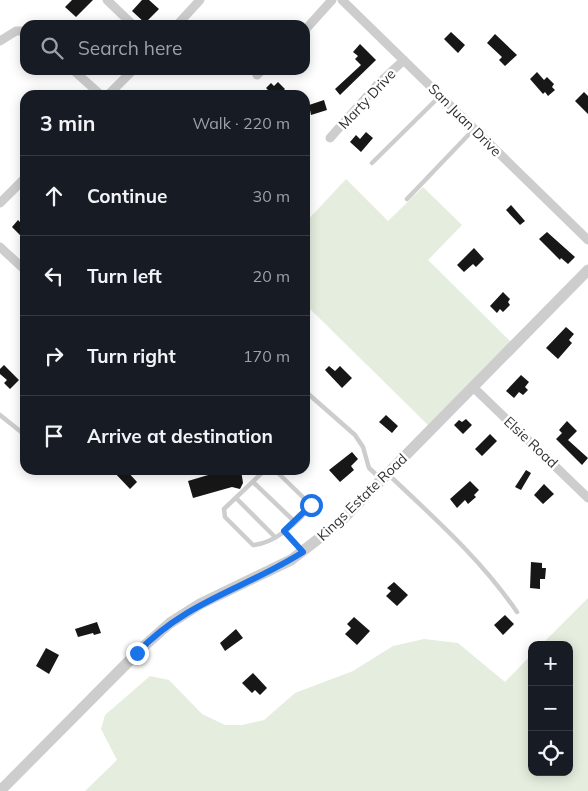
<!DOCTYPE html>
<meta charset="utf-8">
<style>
:root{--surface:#171b24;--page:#242831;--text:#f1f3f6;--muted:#9ea1a6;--line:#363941}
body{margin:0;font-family:Mulish,sans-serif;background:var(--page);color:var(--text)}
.controls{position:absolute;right:15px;bottom:15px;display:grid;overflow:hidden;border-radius:10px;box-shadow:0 2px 12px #0003}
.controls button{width:45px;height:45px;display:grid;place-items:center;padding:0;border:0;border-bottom:1px solid var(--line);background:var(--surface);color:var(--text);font:25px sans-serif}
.stop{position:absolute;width:15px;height:15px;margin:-11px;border:4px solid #1a73e8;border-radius:50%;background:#fff}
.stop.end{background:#1a73e8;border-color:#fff;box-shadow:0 1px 5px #0008}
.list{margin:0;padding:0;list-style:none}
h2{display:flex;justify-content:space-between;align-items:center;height:65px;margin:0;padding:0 20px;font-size:21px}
h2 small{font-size:16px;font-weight:400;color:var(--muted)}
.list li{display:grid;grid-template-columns:32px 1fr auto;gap:15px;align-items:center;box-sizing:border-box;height:80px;padding:0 20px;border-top:1px solid var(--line)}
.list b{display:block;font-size:19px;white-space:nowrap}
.list em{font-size:16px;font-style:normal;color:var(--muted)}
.icon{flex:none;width:28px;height:28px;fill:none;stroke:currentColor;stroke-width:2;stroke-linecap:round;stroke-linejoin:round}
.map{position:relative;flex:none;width:588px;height:791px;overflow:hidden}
.search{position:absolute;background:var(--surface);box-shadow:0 2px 12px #0003;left:20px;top:20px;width:290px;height:55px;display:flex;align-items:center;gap:12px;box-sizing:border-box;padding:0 18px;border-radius:15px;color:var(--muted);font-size:19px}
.panel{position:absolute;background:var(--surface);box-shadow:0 2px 12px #0003;left:20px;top:90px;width:290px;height:385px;border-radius:15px}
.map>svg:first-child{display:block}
.green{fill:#e4edde}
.building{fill:#171717}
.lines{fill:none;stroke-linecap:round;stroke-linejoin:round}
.service{stroke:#cdcdcd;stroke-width:4.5}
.minor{stroke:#cdcdcd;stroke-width:9}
.tertiary{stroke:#cdcdcd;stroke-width:11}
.route{stroke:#1a73e8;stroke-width:6}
.labels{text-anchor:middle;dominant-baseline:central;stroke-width:5;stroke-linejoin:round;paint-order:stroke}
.street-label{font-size:14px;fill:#303030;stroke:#fff}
</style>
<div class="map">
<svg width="588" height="791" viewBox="0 0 588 791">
<rect width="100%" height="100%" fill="#fff"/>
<path class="green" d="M346,179L388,221L423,187L462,225L428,260L511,342L429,426L305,304V223Z
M588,598V791H85L117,760L101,729L105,715L150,676L169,680L202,714L225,725H242L264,720L295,693L353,671L393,646L424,639L458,643L505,682L532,654V772H569V645H541Z"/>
<path class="building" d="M72,0H93L76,17L65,7Z
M142,0H149L159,9L145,23L132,11Z
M451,32L465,45L458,53L444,39Z
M495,34L517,55L505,66L499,60L502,57L487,43Z
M360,44L376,60L340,95L335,89L361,65L355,59L358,56L353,52Z
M537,72L544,80L547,77L554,84L552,87L555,90L548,96L545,92L543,94L530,79Z
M278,82L285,89L279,95H265L269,91L266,88L271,83L274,86Z
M584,92L588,96V114L575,101Z
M324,100L327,110L311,115L309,105Z
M366,132L373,138L361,152L350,142L356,135L360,139Z
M511,205L525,221L520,225L506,210Z
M18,220L25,227V240L12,227Z
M547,232L575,257L568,264L561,258L560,260L539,239Z
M474,248L484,259L476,267L473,264L464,272L457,265Z
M503,292L510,299L508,302L510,305L503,312L500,309L497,313L490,306Z
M566,327L574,334L569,340L572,343L558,359L546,348Z
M4,365L19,380L10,389L4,383L7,380L0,374V369Z
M329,366L335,371L340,366L352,378L342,388L325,370Z
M521,375L529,382L525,387L528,390L523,395L519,392L514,398L506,391Z
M386,415L398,426L392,433L379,422Z
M466,419L472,425L463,434L454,425L459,420L462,422Z
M567,421L577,431L568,440L588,458L582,465L556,439L562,433L559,430Z
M490,434L497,441L482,456L475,449Z
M352,452L358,459L351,466L354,470L340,482L329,470Z
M112,470H126L137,482L130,489Z
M225,470H241L243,483L240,489L232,487L193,498L188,481Z
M526,470L531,473L521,490L515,487Z
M470,481L479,490L474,495L476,497L468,504L465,500L457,508L450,499Z
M544,484L554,494L543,504L534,495Z
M531,562L542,563V568H546L545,579H540V589L530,588Z
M394,582L408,595L397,606L386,596L391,591L387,588Z
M505,615L514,624L503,635L494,625Z
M354,617L370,631L357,645L345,634L351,628L347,624Z
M97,622L101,633L94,635L93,633L78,637L75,629Z
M236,629L243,638L225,651L220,643Z
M46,648L59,655L49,674L36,666Z
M253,673L267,688L260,695L255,690L252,693L242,683Z"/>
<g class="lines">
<path class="service" d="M372,163L440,96
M407,199L474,129
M305,391L355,435L363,447L369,468L381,479
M0,415L25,435
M265,470L224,509L225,517L253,545C273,544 300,522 311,505L275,470
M389,475C434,518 481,559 517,612
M253,482L295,522
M236,498L275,537
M284,531L302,551"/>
<path class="minor" d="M107,0L133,25
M342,0L588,240
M177,25L200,0
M305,30L332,0
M0,41L16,31H25
M73,70L101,95
M257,75L262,70
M108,95L133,70
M330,138L379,83L404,60
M0,203L25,178
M0,247L25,270
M473,387L588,498"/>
<path class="tertiary" d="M0,791L143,647L170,623L200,604L291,560L339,523L588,270"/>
</g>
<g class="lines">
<path class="route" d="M137,653C186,601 245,589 303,552L284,531L311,505"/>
</g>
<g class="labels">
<g class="street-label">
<text transform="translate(367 99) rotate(-47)">Marty Drive</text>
<text transform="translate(465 120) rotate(45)">San Juan Drive</text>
<text transform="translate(531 442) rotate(43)">Elsie Road</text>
<text transform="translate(362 497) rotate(-44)">Kings Estate Road</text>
</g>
</g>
</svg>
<div class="controls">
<button>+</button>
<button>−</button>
<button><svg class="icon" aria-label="locate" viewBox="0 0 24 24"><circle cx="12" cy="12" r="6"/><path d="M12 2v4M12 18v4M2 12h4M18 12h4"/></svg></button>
</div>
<div class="stop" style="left:311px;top:505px"></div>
<div class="stop end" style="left:137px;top:653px"></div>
<div class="search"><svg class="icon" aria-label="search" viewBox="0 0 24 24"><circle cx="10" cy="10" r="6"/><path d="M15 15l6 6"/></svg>Search here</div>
<section class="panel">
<h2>3 min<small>Walk · 220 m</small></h2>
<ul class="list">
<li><svg class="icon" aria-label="ahead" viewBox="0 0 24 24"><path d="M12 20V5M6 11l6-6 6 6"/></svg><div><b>Continue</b></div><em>30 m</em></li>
<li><svg class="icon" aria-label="left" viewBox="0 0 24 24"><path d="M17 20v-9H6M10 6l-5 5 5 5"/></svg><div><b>Turn left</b></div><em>20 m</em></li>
<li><svg class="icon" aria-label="right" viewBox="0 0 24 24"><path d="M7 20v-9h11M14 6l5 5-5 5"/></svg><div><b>Turn right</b></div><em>170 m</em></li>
<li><svg class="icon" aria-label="arrive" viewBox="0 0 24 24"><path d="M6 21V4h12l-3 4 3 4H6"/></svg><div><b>Arrive at destination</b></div></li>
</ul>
</section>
</div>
